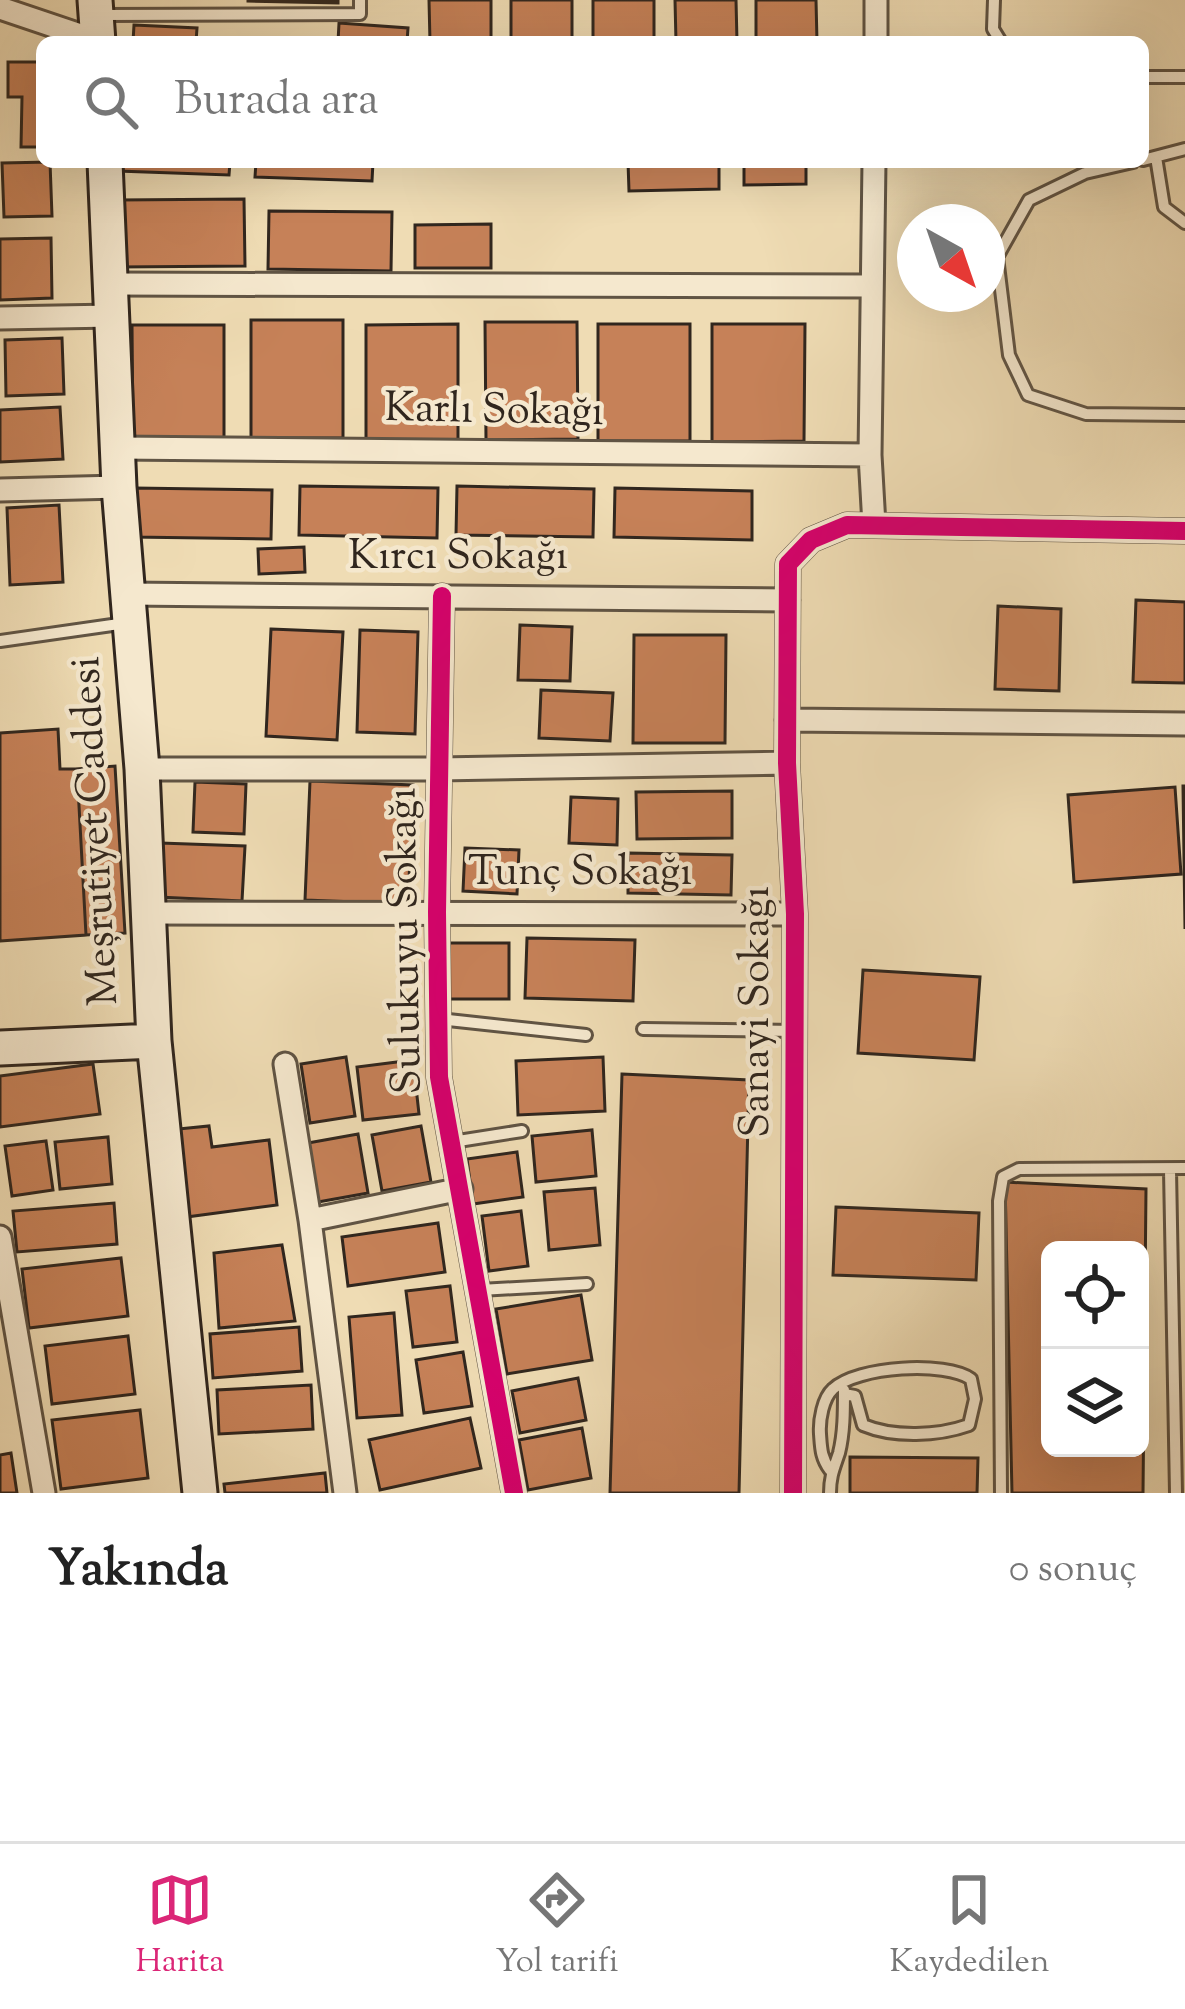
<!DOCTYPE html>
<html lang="tr">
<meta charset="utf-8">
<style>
:root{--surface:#fff;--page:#f2f2f2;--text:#222;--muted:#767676;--line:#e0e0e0;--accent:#db2777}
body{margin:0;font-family:"Sorts Mill Goudy",serif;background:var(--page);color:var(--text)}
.controls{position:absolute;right:36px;bottom:36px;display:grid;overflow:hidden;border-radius:18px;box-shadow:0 12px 48px #0002}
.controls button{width:108px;height:108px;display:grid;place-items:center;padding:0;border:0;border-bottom:3px solid var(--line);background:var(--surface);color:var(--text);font:60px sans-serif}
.compass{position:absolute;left:897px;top:204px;width:108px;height:108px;border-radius:50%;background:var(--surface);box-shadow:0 12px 48px #0002;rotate:140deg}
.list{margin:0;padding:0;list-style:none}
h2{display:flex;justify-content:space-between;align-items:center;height:156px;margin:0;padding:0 48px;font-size:51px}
h2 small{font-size:39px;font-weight:400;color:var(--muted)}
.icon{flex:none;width:66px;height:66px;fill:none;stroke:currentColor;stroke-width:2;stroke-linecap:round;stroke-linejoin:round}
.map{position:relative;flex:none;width:1185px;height:1493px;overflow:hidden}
.search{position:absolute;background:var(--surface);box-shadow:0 12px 48px #0002;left:36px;right:36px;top:36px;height:132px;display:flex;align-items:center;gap:30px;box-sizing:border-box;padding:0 42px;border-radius:18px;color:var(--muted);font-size:45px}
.sheet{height:348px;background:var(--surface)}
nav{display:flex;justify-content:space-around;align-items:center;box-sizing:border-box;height:168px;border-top:3px solid var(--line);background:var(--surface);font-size:33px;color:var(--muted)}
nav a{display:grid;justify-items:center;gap:6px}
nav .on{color:var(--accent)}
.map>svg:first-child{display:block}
.building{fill:#c68158;stroke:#30261e;stroke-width:3;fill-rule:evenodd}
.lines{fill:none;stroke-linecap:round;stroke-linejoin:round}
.service-casing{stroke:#605444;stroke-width:16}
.minor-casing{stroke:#605444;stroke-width:27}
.secondary-casing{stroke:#30261e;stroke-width:39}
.service{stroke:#f5e8ce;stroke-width:10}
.minor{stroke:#f5e8ce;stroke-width:21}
.secondary{stroke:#f5e8ce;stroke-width:33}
.cycleway-casing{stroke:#f5e8ce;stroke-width:26}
.cycleway{stroke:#d6006c;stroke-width:18}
.labels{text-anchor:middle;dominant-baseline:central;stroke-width:9;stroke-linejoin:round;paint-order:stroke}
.street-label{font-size:42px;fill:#30261e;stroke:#f5e8ce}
</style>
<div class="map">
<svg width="1185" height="1493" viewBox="0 0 1185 1493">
<rect width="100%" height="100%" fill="#efdcb4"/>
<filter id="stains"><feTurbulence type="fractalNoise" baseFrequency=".00167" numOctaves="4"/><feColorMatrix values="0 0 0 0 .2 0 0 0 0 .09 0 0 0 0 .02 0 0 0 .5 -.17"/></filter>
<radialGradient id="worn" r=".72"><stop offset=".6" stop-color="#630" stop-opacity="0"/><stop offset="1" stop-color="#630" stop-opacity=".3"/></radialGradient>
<path class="building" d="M338,0V3L248,1V0Z
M429,0H491V42H430Z
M511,0H572V42H511Z
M593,0H654V42H593Z
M675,0H736L737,42H676Z
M756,0H816L817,42H756Z
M339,23L408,28L407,42H338Z
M134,25L197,28L196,42H133Z
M8,62H42V147H21L22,97H8Z
M50,162L52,216L4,217L2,163Z
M118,162H230L229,175L118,171Z
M256,162H373L372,181L255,177Z
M628,162H719V189L629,191Z
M744,162H806V184L744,185Z
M244,199L245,266L118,267V200Z
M269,211L392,212L391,271L268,269Z
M491,224V268H415V225Z
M51,238L52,298L0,300V239Z
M251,320H343V438H251Z
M485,322H577L578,439L486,440Z
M458,324V442H366V325Z
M598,324H690V441H598Z
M712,324H805L804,441L712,442Z
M132,325H224V443H133Z
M62,338L64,394L6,396L5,340Z
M60,407L63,459L0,462V410Z
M300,486L438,488L437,538L299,535Z
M457,486L594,489L593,537L456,535Z
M134,488L272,490L271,539L133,537Z
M615,488L752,491V540L614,537Z
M59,505L63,582L10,585L7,508Z
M304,547L305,572L259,574L258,549Z
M1136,600L1185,602V683L1133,682Z
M998,606L1061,609L1059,691L995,689Z
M520,625L572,627L570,681L518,680Z
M271,629L343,632L337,740L266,736Z
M360,630L418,632L415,734L357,732Z
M634,635H726L725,743H633Z
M541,690L613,693L610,741L539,738Z
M58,729L60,769H77L86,935L0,941V733Z
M115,766L125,933L86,935L77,769Z
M310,781L413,785L408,904L305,900Z
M195,782L246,784L244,834L193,832Z
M1183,786H1185V929Z
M1175,787L1181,874L1074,882L1068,795Z
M732,791V838L637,839L636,792Z
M571,797L618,799L617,845L569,843Z
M160,843L245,846L242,901L158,897Z
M465,848L519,850L517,894L463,891Z
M628,853L732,855L731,895L628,893Z
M527,938L635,940L633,1001L525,998Z
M449,943H509V999H449Z
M863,970L980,977L974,1060L858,1053Z
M346,1057L355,1116L310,1123L301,1064Z
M603,1057L605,1111L518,1115L516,1061Z
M413,1060L419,1114L363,1120L357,1067Z
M93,1064L100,1114L0,1127V1076Z
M622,1074L749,1080L739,1493H610Z
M209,1126L212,1147L269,1140L277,1205L179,1218L168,1130Z
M421,1126L431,1182L382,1191L372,1135Z
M592,1130L596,1176L536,1182L532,1136Z
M358,1134L368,1193L318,1202L308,1143Z
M108,1137L112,1184L60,1189L55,1142Z
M46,1141L53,1190L12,1196L5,1146Z
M517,1152L523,1197L473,1204L467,1159Z
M1005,1182L1146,1189L1143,1493H1012ZM1050,1250H1140V1448H1050Z
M595,1188L600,1245L549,1250L544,1192Z
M114,1203L117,1244L17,1252L13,1211Z
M836,1207L979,1213L976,1280L833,1275Z
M521,1211L528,1266L489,1271L482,1216Z
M438,1223L445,1272L348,1286L342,1237Z
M282,1245L295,1321L219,1328L214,1253Z
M121,1258L128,1316L29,1328L22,1269Z
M450,1286L457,1342L413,1347L406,1291Z
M581,1295L592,1360L507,1374L496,1309Z
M394,1313L402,1415L357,1418L349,1317Z
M299,1327L302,1371L213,1378L210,1334Z
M128,1336L135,1394L52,1404L45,1346Z
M463,1352L472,1406L424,1413L416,1360Z
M578,1378L586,1420L520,1433L512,1391Z
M311,1385L313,1429L219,1434L217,1390Z
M140,1410L148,1478L61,1489L52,1420Z
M470,1418L481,1468L380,1490L369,1440Z
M582,1428L591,1478L528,1490L519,1440Z
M11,1453L17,1493H0V1455Z
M850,1457L978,1458L977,1493H850Z
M325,1473L327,1493H225L224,1484Z"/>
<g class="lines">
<defs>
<path id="service" d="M994,0L993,29L1001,42
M101,15L360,14V0
M1143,77H1185
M1156,157L1164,207L1185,223
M1143,160L1185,149
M1133,162L1085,173L1029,200L997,257L1009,355L1028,395L1086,414L1185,415
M0,641L126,623
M439,1019L586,1035
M643,1029L795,1031
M452,1142L522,1131
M1170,1170L1176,1493
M480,1290L587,1284
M830,1470C821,1458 821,1448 820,1434C819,1420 823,1398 833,1389C857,1366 946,1361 971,1379L975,1399L969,1425C938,1436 894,1438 863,1425L855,1396L844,1394
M830,1493C830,1476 834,1468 839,1453C844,1433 844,1411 844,1390
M1001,1493L999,1201L1003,1177L1019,1169L1185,1168"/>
<path id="minor" d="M0,8L98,41
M876,42V0
M874,162L870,455L874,525
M112,284L872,286
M0,318L113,316
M118,448L870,455
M0,490L119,487
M127,594L788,600
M442,596L437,912L439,1077L514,1493
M787,720L1185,724
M142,769H439L787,763
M147,913L795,914
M285,1064L310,1220L345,1493
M310,1220L461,1189
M0,1237L44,1493
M793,1493L795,914L787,763L788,564L811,540L847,525L1185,531"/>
<path id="secondary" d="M95,0L98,42
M105,162L119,487L142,769L154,1041L200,1493
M0,1048L154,1041"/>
</defs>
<use href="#service" class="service-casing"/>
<use href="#minor" class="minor-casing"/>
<use href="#secondary" class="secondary-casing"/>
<use href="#service" class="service"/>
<use href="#minor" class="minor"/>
<use href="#secondary" class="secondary"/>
<defs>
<path id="cycleway" d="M442,596L437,912L439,1077L514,1493
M793,1493L795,914L787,763L788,564L811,540L847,525L1185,531"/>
</defs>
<use href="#cycleway" class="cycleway-casing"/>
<use href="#cycleway" class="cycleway"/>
</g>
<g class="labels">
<g class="street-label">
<text transform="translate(494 412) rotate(1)">Karlı Sokağı</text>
<text x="458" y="558">Kırcı Sokağı</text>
<text transform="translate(97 831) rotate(-93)">Meşrutiyet Caddesi</text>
<text x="580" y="874">Tunç Sokağı</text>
<text transform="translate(407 941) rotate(-91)">Sulukuyu Sokağı</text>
<text transform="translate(758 1012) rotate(-90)">Sanayi Sokağı</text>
</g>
</g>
<rect width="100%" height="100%" filter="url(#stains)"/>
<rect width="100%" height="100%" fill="url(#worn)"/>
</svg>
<div class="controls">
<button><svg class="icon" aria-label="locate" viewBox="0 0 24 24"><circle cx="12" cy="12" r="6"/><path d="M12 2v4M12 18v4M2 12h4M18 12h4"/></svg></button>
<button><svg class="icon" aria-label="layers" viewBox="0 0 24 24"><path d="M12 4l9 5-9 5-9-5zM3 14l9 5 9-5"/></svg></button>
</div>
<svg class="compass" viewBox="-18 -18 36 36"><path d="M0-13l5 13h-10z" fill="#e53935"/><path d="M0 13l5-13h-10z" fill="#767676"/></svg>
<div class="search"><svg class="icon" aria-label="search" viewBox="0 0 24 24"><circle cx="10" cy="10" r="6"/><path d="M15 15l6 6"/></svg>Burada ara</div>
</div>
<section class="sheet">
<h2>Yakında<small>0 sonuç</small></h2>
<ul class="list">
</ul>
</section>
<nav>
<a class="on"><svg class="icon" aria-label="map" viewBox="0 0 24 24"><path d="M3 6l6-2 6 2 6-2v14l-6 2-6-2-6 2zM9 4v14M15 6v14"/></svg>Harita</a>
<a><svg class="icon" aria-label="directions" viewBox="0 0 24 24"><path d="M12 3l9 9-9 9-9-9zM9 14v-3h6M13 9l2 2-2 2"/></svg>Yol tarifi</a>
<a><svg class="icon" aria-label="saved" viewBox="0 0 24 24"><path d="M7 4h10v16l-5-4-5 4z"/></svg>Kaydedilen</a>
</nav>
